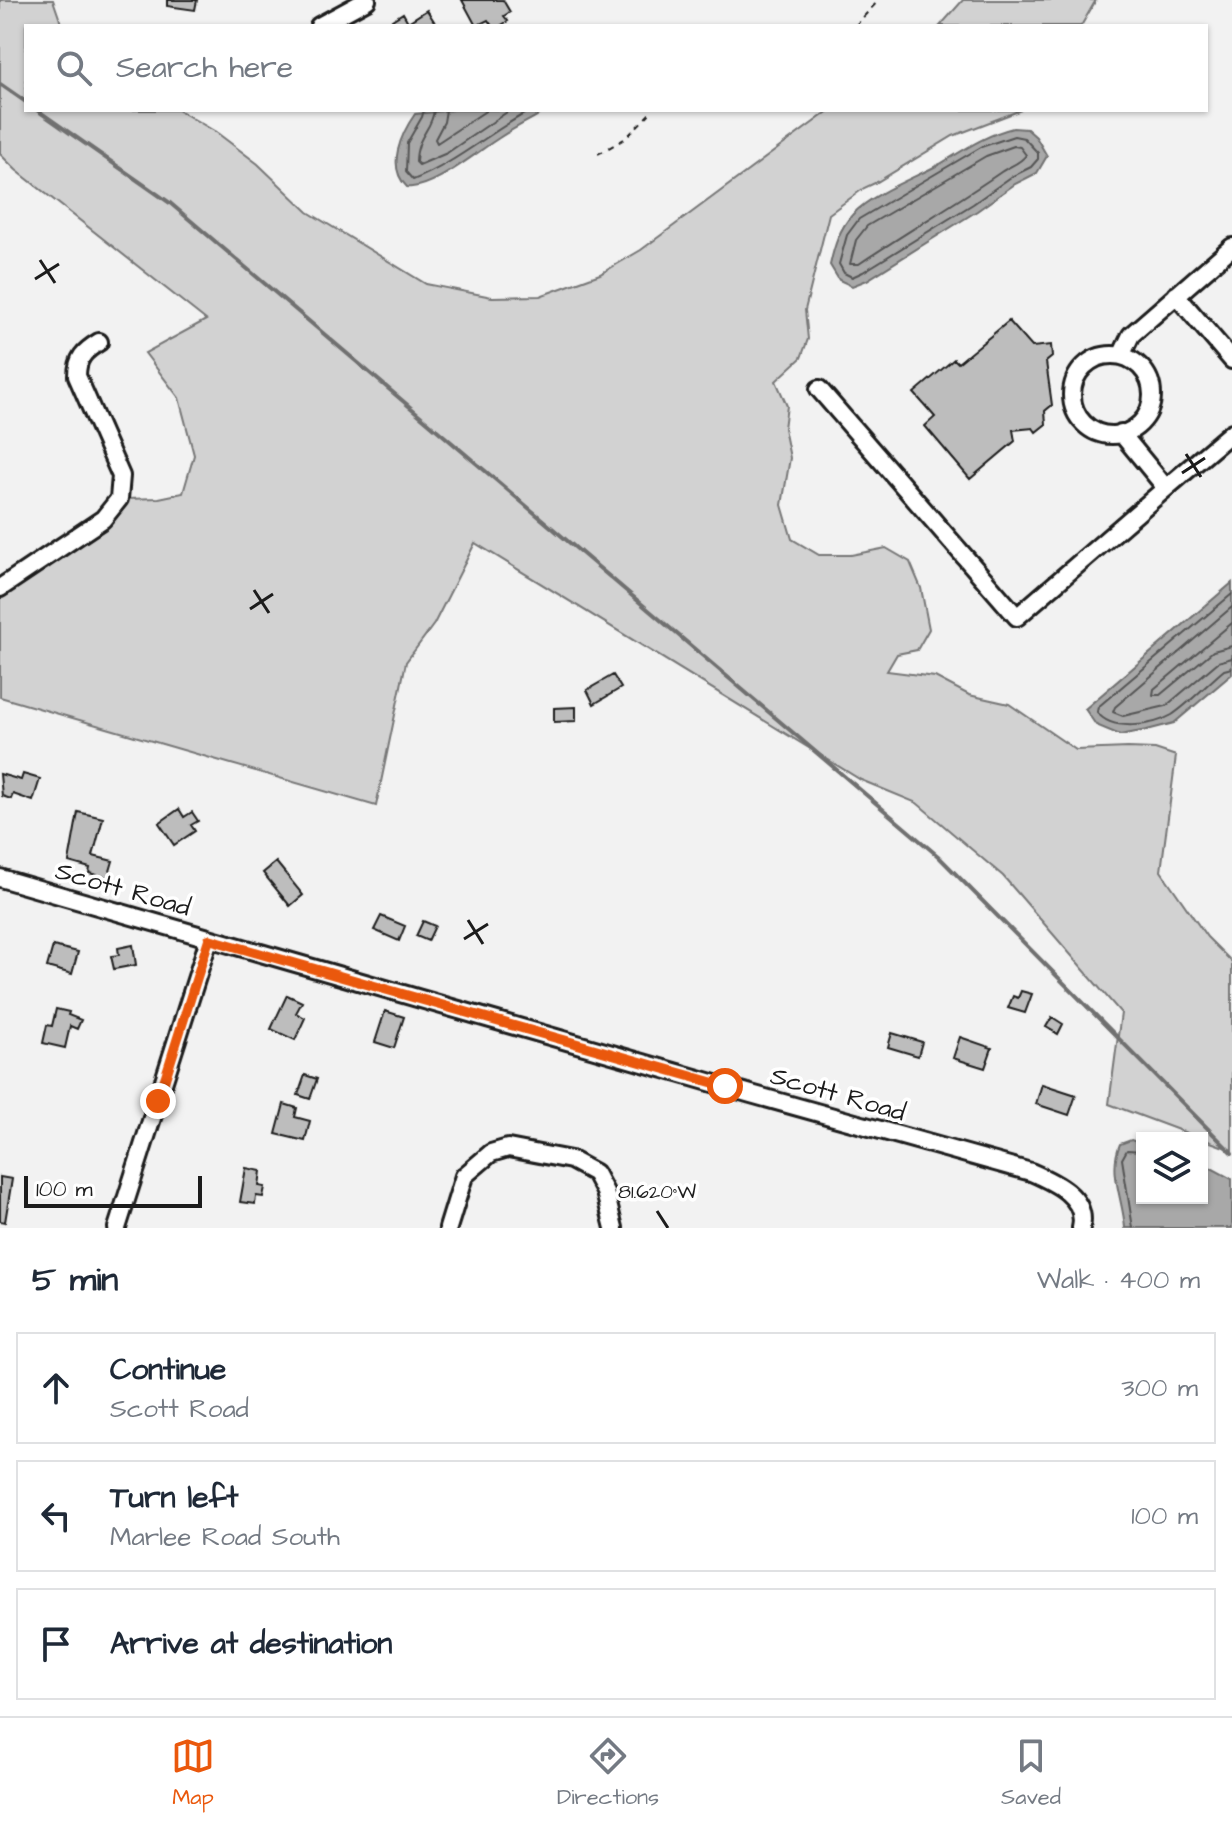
<!DOCTYPE html>
<meta charset="utf-8">
<style>
:root{--surface:#fff;--page:#f2f2f3;--text:#1f2937;--muted:#747a83;--line:#e0e1e3;--accent:#ea580c}
body{margin:0;font-family:"Architects Daughter",sans-serif;background:var(--page);color:var(--text)}
.controls{position:absolute;right:24px;bottom:24px;display:grid;overflow:hidden;border-radius:0px;box-shadow:0 2px 6px #0004}
.controls button{width:72px;height:72px;display:grid;place-items:center;padding:0;border:0;border-bottom:2px solid var(--line);background:var(--surface);color:var(--text);font:40px sans-serif}
.scale{position:absolute;left:24px;bottom:20px;width:178px;box-sizing:border-box;padding-left:8px;border:4px solid #1c1c1c;border-top:0;font-size:22px;line-height:28px;white-space:nowrap;color:#1c1c1c;-webkit-text-stroke:6px #fff;paint-order:stroke}
.stop{position:absolute;width:24px;height:24px;margin:-18px;border:6px solid #ea580c;border-radius:50%;background:#fff}
.stop.end{background:#ea580c;border-color:#fff;box-shadow:0 2px 8px #0008}
.list{margin:0;padding:0;list-style:none}
h2{display:flex;justify-content:space-between;align-items:center;height:104px;margin:0;padding:0 32px;font-size:34px}
h2 small{font-size:26px;font-weight:400;color:var(--muted)}
.list li{display:grid;grid-template-columns:52px 1fr auto;gap:24px;align-items:center;box-sizing:border-box;height:112px;margin:0 16px 16px;padding:0 16px;border:2px solid var(--line);border-radius:0px}
.list b{display:block;font-size:30px;white-space:nowrap}
.list p{margin:0;font-size:26px;white-space:nowrap;color:var(--muted)}
.list em{font-size:26px;font-style:normal;color:var(--muted)}
.icon{flex:none;width:44px;height:44px;fill:none;stroke:currentColor;stroke-width:2;stroke-linecap:round;stroke-linejoin:round}
.map{position:relative;flex:none;width:1232px;height:1228px;overflow:hidden}
.search{position:absolute;background:var(--surface);box-shadow:0 2px 6px #0004;left:24px;right:24px;top:24px;height:88px;display:flex;align-items:center;gap:20px;box-sizing:border-box;padding:0 28px;border-radius:0px;color:var(--muted);font-size:30px}
.sheet{height:488px;background:var(--surface)}
nav{display:flex;justify-content:space-around;align-items:center;box-sizing:border-box;height:112px;border-top:2px solid var(--line);background:var(--surface);font-size:22px;color:var(--muted)}
nav a{display:grid;justify-items:center;gap:4px}
nav .on{color:var(--accent)}
.map>svg:first-child{display:block}
.green{fill:#d2d2d2;stroke:#777;stroke-width:2}
.water{fill:#a8a8a8;stroke:#707070;stroke-width:2}
.lines{fill:none;stroke-linecap:round;stroke-linejoin:round}
.shore{stroke:#545454;stroke-width:2}
.stream{stroke:#707070;stroke-width:4}
.building{fill:#bdbdbd;stroke:#1c1c1c;stroke-width:2}
.minor-casing{stroke:#1c1c1c;stroke-width:22}
.path{stroke:#1c1c1c;stroke-width:2;stroke-dasharray:6 6;stroke-linecap:butt}
.minor{stroke:#fff;stroke-width:16}
.route{stroke:#ea580c;stroke-width:10}
.ticks{fill:none;stroke:#1c1c1c;stroke-width:3}
.labels{text-anchor:middle;dominant-baseline:central;stroke-width:7;stroke-linejoin:round;paint-order:stroke}
.street-label{font-size:26px;fill:#1c1c1c;stroke:#fff}
.ticks-label{font-size:20px;text-anchor:middle;fill:#1c1c1c;stroke:#fff;stroke-width:7;stroke-linejoin:round;paint-order:stroke}
</style>
<div class="map">
<svg width="1232" height="1228" viewBox="0 0 1232 1228">
<rect width="100%" height="100%" fill="#f2f2f2"/>
<filter id="ink" filterUnits="userSpaceOnUse"><feTurbulence type="fractalNoise" baseFrequency=".0125" numOctaves="2"/><feDisplacementMap in="SourceGraphic" scale="16" xChannelSelector="R" yChannelSelector="G"/><feConvolveMatrix kernelMatrix="1 2 1 2 8 2 1 2 1" color-interpolation-filters="sRGB"/></filter>
<g filter="url(#ink)">
<path class="green" d="M0,0H53L62,26H26V110H178L216,132L258,164L308,212L426,284L492,297L540,296L600,274L641,250L830,110H1021L953,136L877,182L864,188L829,214L805,310L808,339L801,358L776,381L787,406L784,428L790,458L782,505L792,539L819,555H851L886,548L910,562L921,588L929,629L917,650L897,654L887,671L935,677L969,695L1009,704L1076,750L1128,748L1155,749L1176,756L1161,871L1207,937L1232,962V1150L1109,1104L1121,1013L1003,876L917,803L861,780L475,543L434,624L406,662L376,806L0,697V590L126,499L159,498L183,493L194,455L179,398L145,353L206,320L16,170L0,154Z
M963,0H1096L1081,26H940Z"/>
<path class="water" d="M454,110H548C532,119 515,127 499,138C478,151 431,191 407,187C386,167 401,134 415,114Z
M1013,128L1027,129L1036,137L1047,156L1037,173L1015,184L977,211L867,280L852,286L839,280L830,265C834,247 839,229 853,214C873,193 914,178 940,164C964,150 985,135 1013,128Z
M1232,583V674L1174,723L1147,730L1120,735L1096,725L1085,709Z
M1131,1140L1142,1144V1198H1202V1163L1232,1179V1228H1125C1123,1199 1108,1172 1120,1144Z"/>
<g class="lines">
<path class="shore" d="M424,110L422,117L407,143L406,172L413,180C456,163 490,132 531,110
M434,110C432,130 416,136 416,162L419,165L447,153L510,110
M446,110L444,122L435,139L437,143L487,110
M1014,136L1024,138L1038,153V159L1031,167L1011,177L973,204L863,272L852,277L844,273L839,264L847,235L859,219L981,147Z
M1014,146L1020,147L1026,155C1021,163 1010,166 1001,172C955,204 906,232 859,264H850L856,240L867,226L986,156Z
M1232,594L1098,707L1097,712C1111,732 1153,726 1172,715C1190,703 1207,684 1224,670L1232,668
M1232,607L1115,707L1113,712L1123,716L1166,706L1218,662L1232,658
M1232,623L1154,689L1153,695H1160L1213,651L1232,646
M1133,1228L1122,1159L1127,1150L1142,1151"/>
<path class="stream" d="M0,84L26,102
M37,110L170,203L938,856L1232,1153"/>
</g>
<path class="building" d="M167,0H197L195,10L167,6Z
M462,0H503L510,12L504,16L508,21L500,26H492L488,20L476,26Z
M427,10L437,26H396L392,20L403,13L408,22Z
M1009,321L1032,347L1051,345L1052,357L1046,362L1052,405L1045,411L1046,424L1036,432L1033,428L1013,430L1015,441L970,479L925,426L935,417L914,393L954,359L958,363Z
M613,675L621,688L594,704L587,690Z
M576,707V721L554,722V708Z
M0,774L21,780L23,774L40,779L33,801L13,794L11,799L2,796Z
M179,809L184,817L192,812L198,821L191,825L195,831L174,845L159,823Z
M78,812L103,818L93,856L113,861L108,878L89,873L90,868L69,862Z
M276,862L303,895L290,906L263,873Z
M381,916L405,926L399,941L374,930Z
M423,921L435,926L428,941L416,936Z
M133,945L136,965L114,969L111,956L119,955L118,948Z
M53,946L78,952L72,974L47,967Z
M1021,991L1032,994L1025,1013L1008,1008L1013,996L1018,998Z
M287,995L302,1002L296,1013L305,1018L295,1040L271,1029Z
M56,1009L69,1012L68,1015L81,1020L77,1029L70,1026L65,1048L43,1043L47,1025L52,1026Z
M385,1011L404,1017L394,1048L375,1042Z
M1052,1017L1063,1024L1058,1034L1046,1027Z
M892,1033L922,1042L918,1056L888,1047Z
M960,1037L992,1048L985,1068L953,1058Z
M305,1075L317,1079L310,1099L298,1095Z
M1042,1084L1076,1095L1069,1115L1036,1104Z
M284,1104L297,1108L295,1117L310,1121L305,1141L276,1134Z
M246,1168L261,1171L259,1186L265,1187L263,1197L256,1196L255,1204L240,1202Z
M0,1177L12,1179L5,1222L0,1221Z"/>
<g class="lines">
<defs>
<path id="minor" d="M319,26L367,0
M1176,295L1232,360
M1072 395a40 40 0 1 1 80 0a40 40 0 1 1-80 0Z
M1121,356L1131,335L1232,247
M819,389L1017,617L1166,488L1121,433
M1166,488L1232,432
M0,588L103,519L119,499L121,476L77,376C77,358 84,351 99,342
M0,878L751,1094L1031,1172C1054,1182 1088,1197 1081,1228
M117,1228L209,939
M448,1228L464,1176L491,1153L508,1148L571,1160L595,1173L605,1192L614,1228"/>
</defs>
<use href="#minor" class="minor-casing"/>
<path class="path" d="M855,26L879,0
M598,154L626,138L653,110"/>
<use href="#minor" class="minor"/>
</g>
</g>
<g class="lines" filter="url(#ink)">
<path class="route" d="M158,1101L209,939L725,1086"/>
</g>
<path class="ticks" d="M40,260L55,283M35,279L59,264M1186,454L1201,477M1182,473L1205,458M254,590L269,613M250,609L273,594M468,920L483,944M464,939L488,924M657,1211L668,1228"/>
<g class="labels">
<g class="street-label">
<text transform="translate(123 889) rotate(16)">Scott Road</text>
<text transform="translate(838 1094) rotate(16)">Scott Road</text>
</g>
</g>
<g class="ticks-label">
<text x="657" y="1198">81.620°W</text>
</g>
</svg>
<div class="controls">
<button><svg class="icon" aria-label="layers" viewBox="0 0 24 24"><path d="M12 4l9 5-9 5-9-5zM3 14l9 5 9-5"/></svg></button>
</div>
<div class="scale">100 m</div>
<div class="stop" style="left:725px;top:1086px"></div>
<div class="stop end" style="left:158px;top:1101px"></div>
<div class="search"><svg class="icon" aria-label="search" viewBox="0 0 24 24"><circle cx="10" cy="10" r="6"/><path d="M15 15l6 6"/></svg>Search here</div>
</div>
<section class="sheet">
<h2>5 min<small>Walk · 400 m</small></h2>
<ul class="list">
<li><svg class="icon" aria-label="ahead" viewBox="0 0 24 24"><path d="M12 20V5M6 11l6-6 6 6"/></svg><div><b>Continue</b><p>Scott Road</p></div><em>300 m</em></li>
<li><svg class="icon" aria-label="left" viewBox="0 0 24 24"><path d="M17 20v-9H6M10 6l-5 5 5 5"/></svg><div><b>Turn left</b><p>Marlee Road South</p></div><em>100 m</em></li>
<li><svg class="icon" aria-label="arrive" viewBox="0 0 24 24"><path d="M6 21V4h12l-3 4 3 4H6"/></svg><div><b>Arrive at destination</b></div></li>
</ul>
</section>
<nav>
<a class="on"><svg class="icon" aria-label="map" viewBox="0 0 24 24"><path d="M3 6l6-2 6 2 6-2v14l-6 2-6-2-6 2zM9 4v14M15 6v14"/></svg>Map</a>
<a><svg class="icon" aria-label="directions" viewBox="0 0 24 24"><path d="M12 3l9 9-9 9-9-9zM9 14v-3h6M13 9l2 2-2 2"/></svg>Directions</a>
<a><svg class="icon" aria-label="saved" viewBox="0 0 24 24"><path d="M7 4h10v16l-5-4-5 4z"/></svg>Saved</a>
</nav>
